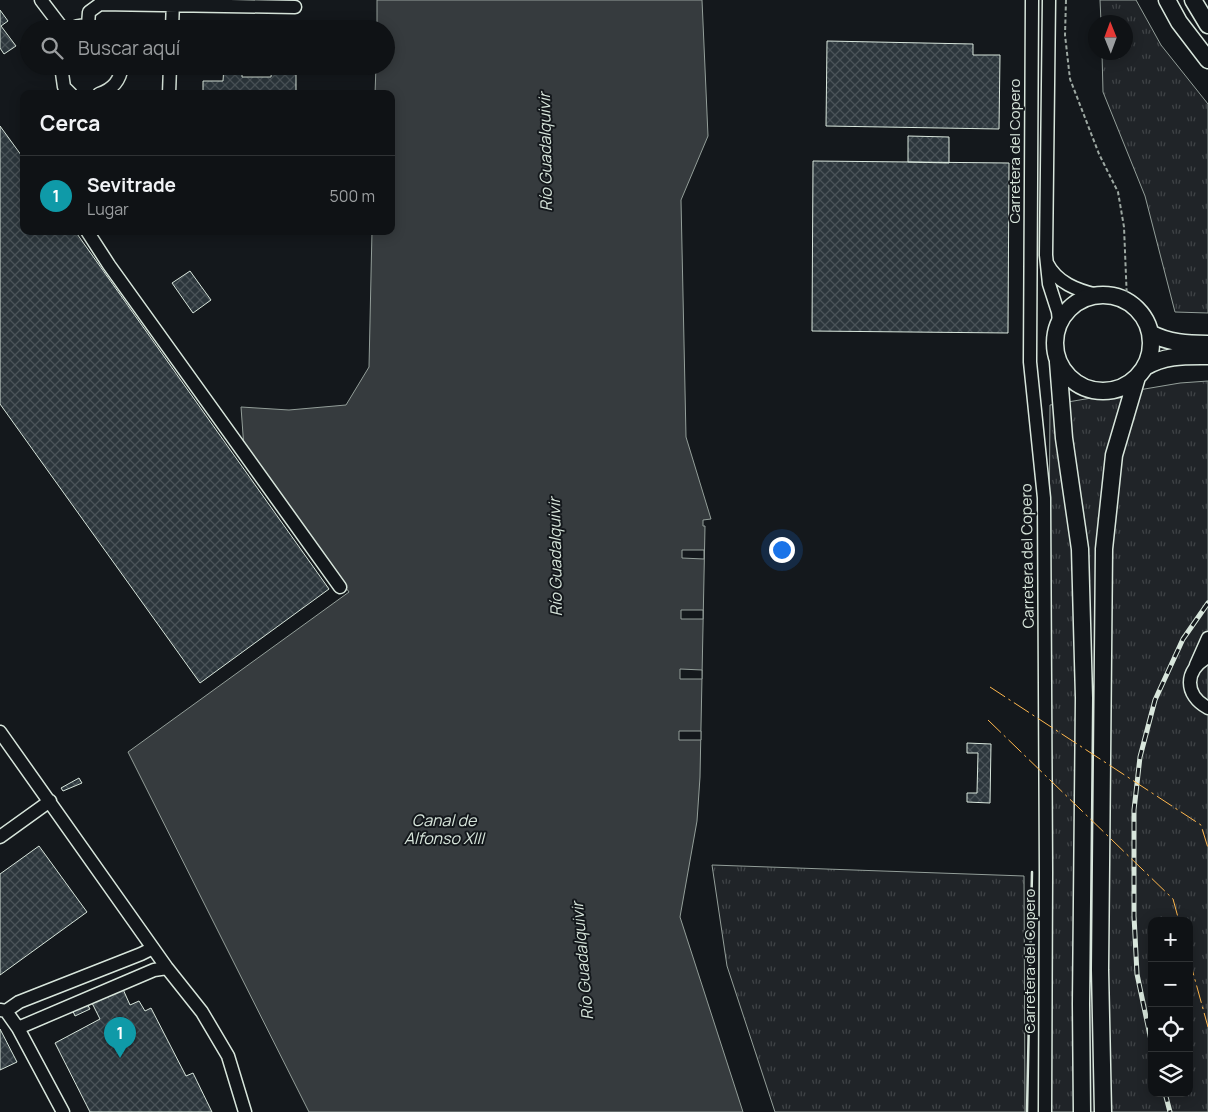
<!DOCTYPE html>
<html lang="es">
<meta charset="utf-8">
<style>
:root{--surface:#0f1215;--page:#1d2022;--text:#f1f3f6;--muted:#9b9ea0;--line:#2f3234;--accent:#ffb74d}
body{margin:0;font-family:Manrope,sans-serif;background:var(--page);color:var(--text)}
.controls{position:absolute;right:15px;bottom:15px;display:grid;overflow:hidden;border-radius:10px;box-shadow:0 2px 12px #0003}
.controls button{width:45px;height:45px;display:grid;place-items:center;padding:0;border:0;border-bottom:1px solid var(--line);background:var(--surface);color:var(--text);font:25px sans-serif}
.compass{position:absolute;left:1088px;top:15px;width:45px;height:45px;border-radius:50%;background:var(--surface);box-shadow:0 2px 12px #0003;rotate:359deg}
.you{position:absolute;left:781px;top:549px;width:18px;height:18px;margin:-12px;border:4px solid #fff;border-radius:50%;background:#1a73e8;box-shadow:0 0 0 8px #1a73e833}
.badge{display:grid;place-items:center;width:32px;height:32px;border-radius:50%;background:var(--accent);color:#fff;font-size:16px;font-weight:700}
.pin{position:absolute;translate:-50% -41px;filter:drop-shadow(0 1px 2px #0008)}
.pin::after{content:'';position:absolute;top:26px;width:18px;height:15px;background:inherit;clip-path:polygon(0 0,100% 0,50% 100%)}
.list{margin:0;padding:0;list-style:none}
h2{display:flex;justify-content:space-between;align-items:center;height:65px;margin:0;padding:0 20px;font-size:21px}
h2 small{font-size:16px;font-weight:400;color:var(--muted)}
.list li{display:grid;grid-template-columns:32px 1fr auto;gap:15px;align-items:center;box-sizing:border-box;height:80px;padding:0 20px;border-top:1px solid var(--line)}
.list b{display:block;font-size:19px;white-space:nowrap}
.list p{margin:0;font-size:16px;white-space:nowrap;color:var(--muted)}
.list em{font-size:16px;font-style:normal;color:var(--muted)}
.icon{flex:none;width:28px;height:28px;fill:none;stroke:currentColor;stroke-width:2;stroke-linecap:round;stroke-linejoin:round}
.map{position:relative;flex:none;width:1208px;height:1112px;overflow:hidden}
.search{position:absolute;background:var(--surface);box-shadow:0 2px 12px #0003;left:20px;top:20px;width:375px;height:55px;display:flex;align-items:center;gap:12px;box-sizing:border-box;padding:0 18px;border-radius:28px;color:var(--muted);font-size:19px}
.panel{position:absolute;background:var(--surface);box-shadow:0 2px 12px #0003;left:20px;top:90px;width:375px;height:145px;border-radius:10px}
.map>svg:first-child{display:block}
.grass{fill:url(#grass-tufts);stroke:#939e99;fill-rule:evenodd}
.water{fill:#363b3e;stroke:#939e99}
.pier{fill:#14181c;stroke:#939e99}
.building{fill:url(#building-cross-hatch);stroke:#d8e6dc}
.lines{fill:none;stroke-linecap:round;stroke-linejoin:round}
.minor-casing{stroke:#d8e6dc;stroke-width:15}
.major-casing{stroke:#d8e6dc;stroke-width:19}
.path{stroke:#9da8a2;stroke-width:2;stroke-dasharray:4 2.5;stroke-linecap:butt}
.minor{stroke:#14181c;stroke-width:12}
.major{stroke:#14181c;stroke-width:16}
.rail-casing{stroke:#d8e6dc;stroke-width:5}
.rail{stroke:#14181c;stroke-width:3;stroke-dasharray:9;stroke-linecap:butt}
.wall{stroke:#d8e6dc;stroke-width:2.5}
.power{stroke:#ffb74d;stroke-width:1;stroke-dasharray:18 4 2.5 4;stroke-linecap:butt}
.labels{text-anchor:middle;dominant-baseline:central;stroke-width:4;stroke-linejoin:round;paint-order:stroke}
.street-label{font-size:15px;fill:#d8e6dc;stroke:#14181c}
.water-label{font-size:16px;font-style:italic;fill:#d8e6dc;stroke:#14181c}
</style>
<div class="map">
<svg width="1208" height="1112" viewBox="0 0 1208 1112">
<defs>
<pattern id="grass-tufts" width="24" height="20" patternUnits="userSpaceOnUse" patternTransform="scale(1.25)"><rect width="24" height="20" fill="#202428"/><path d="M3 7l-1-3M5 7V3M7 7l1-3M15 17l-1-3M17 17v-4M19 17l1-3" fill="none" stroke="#404447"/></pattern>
<pattern id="building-cross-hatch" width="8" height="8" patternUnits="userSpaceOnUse" patternTransform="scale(1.25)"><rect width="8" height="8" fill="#2c363c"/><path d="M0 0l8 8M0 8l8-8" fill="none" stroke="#4a5358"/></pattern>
</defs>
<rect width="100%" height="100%" fill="#14181c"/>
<path class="grass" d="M1100,0H1136L1161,45L1208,104V313L1175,312L1145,196L1103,92L1102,53L1126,52V22H1101Z
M1208,381V1112H1045L1050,405L1180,383ZM1152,921H1189V1093H1152Z
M712,865L1024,876L1025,1112H775L727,966Z"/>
<path class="water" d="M377,0H702L708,136L681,200L686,437L711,519L703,520V526H705L700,777L697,821L680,917L743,1112H309L128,752L349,592L290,512L245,462L241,407L289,410L346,405L369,367L372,231H391V94H375L376,66H386V29H377Z"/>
<path class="pier" d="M682,550H704V559L682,558Z
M681,610H703V619H681Z
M680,669L702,670V679H680Z
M679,731H701V740H679Z"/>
<path class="building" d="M0,10L8,21L1,26L16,46L4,54L0,48Z
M204,25L297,26V29H204Z
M827,41L973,44V55H1000L999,129L826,126Z
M71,66H97V73H71Z
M224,66H242V77H271L272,66H296V94H203V81H223Z
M0,126L24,159V231H75L329,589L200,683L0,404Z
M908,136L949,137V163L908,162Z
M813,161L1009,163L1008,333L812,331Z
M190,271L211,300L193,313L172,283Z
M967,743L991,744L990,803L967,802V793H977L978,753H967Z
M79,778L82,783L63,791L61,788Z
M39,846L87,912L0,975V874Z
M122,987L130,1005L139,1001L145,1011L151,1008L186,1076L193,1073L212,1112H90L55,1043L100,1019L91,1001Z
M86,1002L90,1009L75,1016L72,1009Z
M0,1029L17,1062L0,1070Z"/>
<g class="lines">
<defs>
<path id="minor" d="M41,0L63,29
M1032,0L1030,362L1044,498L1046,872L1045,1112
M1049,0L1046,255L1049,284L1058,312L1059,322
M88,25L89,12L100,4L295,7
M71,29C80,24 91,25 100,29
M172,29L173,0
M61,66L64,87L71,94
M99,94C113,89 120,81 122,66
M169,94L170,66
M87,231L109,265L340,587
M1047,263C1057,283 1077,290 1097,295
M1208,657C1184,670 1184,695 1208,708
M1196,665L1208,638
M0,732L167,968L202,1012L228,1056L245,1112
M0,837L50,801
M0,1010L6,1011L18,1028L63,1112
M6,1011L19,1002L141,954L153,948
M18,1028L154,970L167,968"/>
<path id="major" d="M1167,0L1179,22L1208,60
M1193,0L1208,25
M1055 343a48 48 0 1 1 96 0a48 48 0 1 1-96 0Z
M1150,333C1169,343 1187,344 1208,344
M1058,362L1064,438L1080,549L1084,698L1081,1004L1082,1112
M1145,367C1165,355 1185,356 1208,356
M1103,1112L1100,970L1104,549L1114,455L1137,377"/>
</defs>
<use href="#minor" class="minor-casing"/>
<use href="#major" class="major-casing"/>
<path class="path" d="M1066,0L1065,35L1070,79L1099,154L1118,192L1124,227L1127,301"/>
<use href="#minor" class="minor"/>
<use href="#major" class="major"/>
<defs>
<path id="rail" d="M1152,1045L1137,974L1134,916V810L1140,757L1155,700L1183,639L1208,603
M1165,1093L1170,1112"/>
</defs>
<use href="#rail" class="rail-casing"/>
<use href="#rail" class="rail"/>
<path class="wall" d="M1027,1112L1032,872"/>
<path class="power" d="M990,687L1201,825L1208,848
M988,720L1173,899L1179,921
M1189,958L1208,1027"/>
</g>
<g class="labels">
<g class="street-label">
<text transform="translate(1014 151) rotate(-90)">Carretera del Copero</text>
<text transform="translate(1027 556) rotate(-91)">Carretera del Copero</text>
<text transform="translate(1029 961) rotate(-90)">Carretera del Copero</text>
</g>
<g class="water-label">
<text transform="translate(545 152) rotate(-91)">Río Guadalquivir</text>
<text transform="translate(555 557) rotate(-91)">Río Guadalquivir</text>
<text x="444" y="820">Canal de<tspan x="444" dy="18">Alfonso XIII</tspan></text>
<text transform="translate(582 961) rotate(-95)">Río Guadalquivir</text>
</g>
</g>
</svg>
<div class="controls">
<button>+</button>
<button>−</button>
<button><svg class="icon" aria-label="locate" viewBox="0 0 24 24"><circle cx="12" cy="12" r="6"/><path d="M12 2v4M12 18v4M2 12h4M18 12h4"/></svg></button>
<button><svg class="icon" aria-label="layers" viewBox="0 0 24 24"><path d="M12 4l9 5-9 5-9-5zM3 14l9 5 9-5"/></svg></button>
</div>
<svg class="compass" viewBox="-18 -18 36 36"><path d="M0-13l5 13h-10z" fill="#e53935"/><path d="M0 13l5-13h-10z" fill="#9b9ea0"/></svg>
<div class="you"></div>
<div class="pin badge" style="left:120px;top:1058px;background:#0f9aa8">1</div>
<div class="search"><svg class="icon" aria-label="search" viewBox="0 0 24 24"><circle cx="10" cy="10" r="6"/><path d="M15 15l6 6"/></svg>Buscar aquí</div>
<section class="panel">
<h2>Cerca<small></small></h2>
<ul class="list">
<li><span class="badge" style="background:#0f9aa8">1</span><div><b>Sevitrade</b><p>Lugar</p></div><em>500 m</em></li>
</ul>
</section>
</div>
